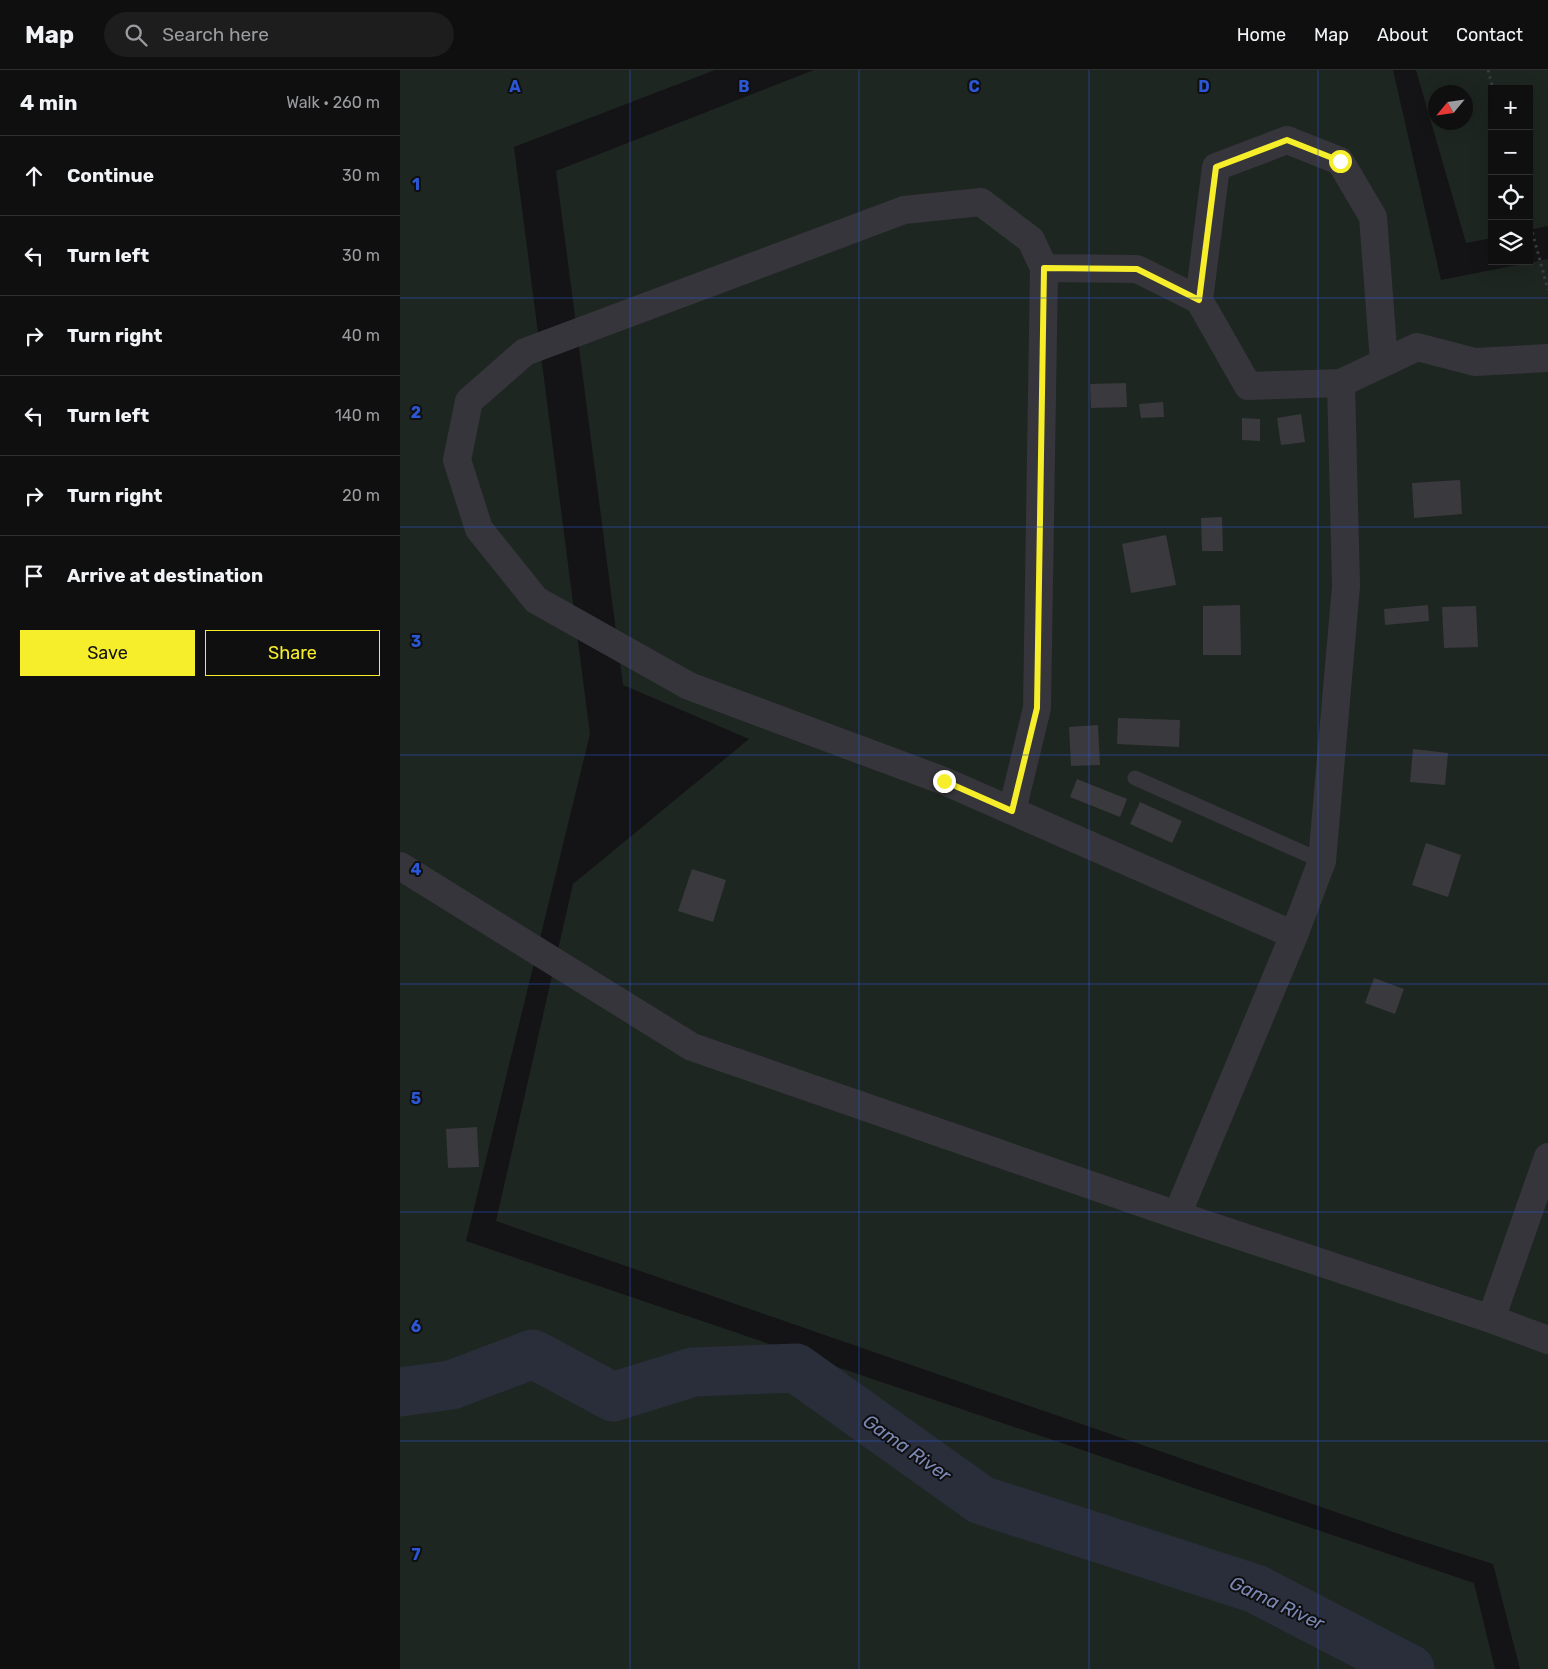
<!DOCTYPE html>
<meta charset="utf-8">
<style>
:root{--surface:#0f0f10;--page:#1d1d1e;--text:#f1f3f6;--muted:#9b9c9f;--line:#2f2f30;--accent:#f7ee2b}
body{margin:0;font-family:Rubik,sans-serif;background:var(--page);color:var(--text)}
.controls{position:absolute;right:15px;top:15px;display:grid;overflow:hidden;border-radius:0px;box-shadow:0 5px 20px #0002}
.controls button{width:45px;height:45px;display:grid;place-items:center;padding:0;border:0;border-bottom:1px solid var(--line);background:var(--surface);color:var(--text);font:25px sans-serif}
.compass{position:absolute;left:1028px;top:15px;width:45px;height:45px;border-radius:50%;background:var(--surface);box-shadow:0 5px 20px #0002;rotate:241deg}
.stop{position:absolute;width:15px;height:15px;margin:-11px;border:4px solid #f7ee2b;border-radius:50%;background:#fff}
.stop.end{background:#f7ee2b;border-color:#fff;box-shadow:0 1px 5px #0008}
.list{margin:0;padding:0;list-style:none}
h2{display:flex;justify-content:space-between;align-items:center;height:65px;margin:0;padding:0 20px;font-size:21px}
h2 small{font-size:16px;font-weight:400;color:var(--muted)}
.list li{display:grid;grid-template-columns:32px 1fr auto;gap:15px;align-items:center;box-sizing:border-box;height:80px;padding:0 20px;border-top:1px solid var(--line)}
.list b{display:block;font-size:19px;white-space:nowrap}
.list em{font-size:16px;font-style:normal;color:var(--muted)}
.actions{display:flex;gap:10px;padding:15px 20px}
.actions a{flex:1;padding:11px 0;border:1px solid var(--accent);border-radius:0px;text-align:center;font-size:18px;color:var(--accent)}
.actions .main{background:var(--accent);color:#111}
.icon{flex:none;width:28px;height:28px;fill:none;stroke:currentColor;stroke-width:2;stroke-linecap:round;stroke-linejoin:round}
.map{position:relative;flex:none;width:1148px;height:1599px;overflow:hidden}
header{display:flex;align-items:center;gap:30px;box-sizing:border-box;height:70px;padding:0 25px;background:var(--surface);border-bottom:1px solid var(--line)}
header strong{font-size:24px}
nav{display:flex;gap:28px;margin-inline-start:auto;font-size:18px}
.search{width:350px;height:45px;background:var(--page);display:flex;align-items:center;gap:12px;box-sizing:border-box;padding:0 18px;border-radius:28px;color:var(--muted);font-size:19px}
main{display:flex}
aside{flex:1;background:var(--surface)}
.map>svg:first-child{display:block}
.green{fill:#1e2621;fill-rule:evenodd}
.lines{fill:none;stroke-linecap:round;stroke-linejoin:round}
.river{stroke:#2a2e3a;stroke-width:49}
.building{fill:#3a393e}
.path{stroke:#3b3b42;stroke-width:3;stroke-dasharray:2.5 4;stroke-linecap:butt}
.lane{stroke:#36353b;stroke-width:15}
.street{stroke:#36353b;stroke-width:28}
.route{stroke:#f7ee2b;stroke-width:6}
.grid{fill:none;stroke:#2b57d5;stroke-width:1;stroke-opacity:0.55}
.labels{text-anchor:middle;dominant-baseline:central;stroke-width:4;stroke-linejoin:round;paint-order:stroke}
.water-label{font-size:19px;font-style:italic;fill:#7b88b3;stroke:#0f0f11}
.grid-label{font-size:16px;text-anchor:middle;font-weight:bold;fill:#2b57d5;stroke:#0f0f11;stroke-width:4;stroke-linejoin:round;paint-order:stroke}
</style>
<header>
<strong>Map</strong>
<div class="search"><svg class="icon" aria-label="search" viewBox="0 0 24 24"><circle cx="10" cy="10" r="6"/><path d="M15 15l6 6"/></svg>Search here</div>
<nav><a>Home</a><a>Map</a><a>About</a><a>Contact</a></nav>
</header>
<main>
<aside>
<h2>4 min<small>Walk · 260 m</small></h2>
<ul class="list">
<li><svg class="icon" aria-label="ahead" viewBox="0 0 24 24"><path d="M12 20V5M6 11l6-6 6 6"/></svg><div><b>Continue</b></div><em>30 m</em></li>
<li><svg class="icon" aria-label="left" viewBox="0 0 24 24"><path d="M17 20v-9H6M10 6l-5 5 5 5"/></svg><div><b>Turn left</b></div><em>30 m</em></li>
<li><svg class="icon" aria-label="right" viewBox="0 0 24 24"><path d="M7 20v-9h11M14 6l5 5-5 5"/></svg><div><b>Turn right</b></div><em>40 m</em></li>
<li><svg class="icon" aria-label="left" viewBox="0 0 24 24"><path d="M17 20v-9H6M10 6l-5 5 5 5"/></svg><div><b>Turn left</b></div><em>140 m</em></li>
<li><svg class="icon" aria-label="right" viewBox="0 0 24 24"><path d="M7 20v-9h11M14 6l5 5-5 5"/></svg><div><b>Turn right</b></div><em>20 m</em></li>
<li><svg class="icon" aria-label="arrive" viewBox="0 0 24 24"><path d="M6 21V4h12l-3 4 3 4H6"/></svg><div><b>Arrive at destination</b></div></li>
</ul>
<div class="actions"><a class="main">Save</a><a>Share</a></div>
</aside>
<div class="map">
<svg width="1148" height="1599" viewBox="0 0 1148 1599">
<rect width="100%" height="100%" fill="#141416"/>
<path class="green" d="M0,0H315L114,77L190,664L66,1171L1074,1513L1095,1599H0Z
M414,0H993L1041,210L1148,189V1599H1120L1093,1494L1002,1465L96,1151L173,814L349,669L223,615L156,101Z
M1016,0H1148V156L1129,160V19H1092V168L1066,173ZM1066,22V52H1036V22Z"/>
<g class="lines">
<path class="river" d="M0,1322L51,1315L133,1284L213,1327L293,1302L396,1298L581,1430L856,1519L1010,1599"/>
</g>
<path class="building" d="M726,313L727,337L691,338L690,314Z
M763,332L764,347L741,348L739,334Z
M901,344L905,372L881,375L877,348Z
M842,348L860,349V371L842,370Z
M1060,410L1062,444L1014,448L1012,413Z
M822,447L823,481H802L801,448Z
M766,465L776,515L731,523L722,474Z
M840,535L841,585H803V536Z
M1028,535L1029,551L985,555L984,539Z
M1076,536L1078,577L1044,578L1042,537Z
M718,648L780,650L779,677L717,674Z
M698,655L700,695L671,696L669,657Z
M1013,679L1048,683L1045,715L1010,712Z
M677,709L727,729L720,747L670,727Z
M740,732L782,751L772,773L730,754Z
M1026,773L1061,785L1048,827L1012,815Z
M292,799L326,810L313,852L278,841Z
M974,908L1004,919L995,944L965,933Z
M77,1057L79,1097L48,1098L46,1059Z"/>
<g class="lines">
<path class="path" d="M1088,0L1093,19
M1129,150L1148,220"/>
<path class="lane" d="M735,708L922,791"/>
<path class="street" d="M644,198L737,199L799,230L848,316L941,313L1017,277L1075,292L1148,288
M799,230L816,97L887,70L940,91L973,147L984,292
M612,741L637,638L644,198L631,170L581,132L504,140L125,282L69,331L57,390L79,459L136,530L289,616L544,711L894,865
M0,796L292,977L777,1145L1091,1249L1148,1270
M777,1145L894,865L922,791L946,516L941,313
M1091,1249L1148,1087"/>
</g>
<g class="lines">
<path class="route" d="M544,711L612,741L637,638L644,198L737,199L799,230L816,97L887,70L940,91"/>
</g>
<path class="grid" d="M230,0V1599M459,0V1599M689,0V1599M918,0V1599M0,228H1148M0,457H1148M0,685H1148M0,914H1148M0,1142H1148M0,1371H1148"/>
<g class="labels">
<g class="water-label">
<text transform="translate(507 1378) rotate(35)">Gama River</text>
<text transform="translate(877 1533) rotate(25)">Gama River</text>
</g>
</g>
<g class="grid-label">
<text x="115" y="22">A</text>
<text x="344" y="22">B</text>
<text x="574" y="22">C</text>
<text x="804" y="22">D</text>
<text x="16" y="120">1</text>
<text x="16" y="348">2</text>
<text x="16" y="577">3</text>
<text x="16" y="805">4</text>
<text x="16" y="1034">5</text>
<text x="16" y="1262">6</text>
<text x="16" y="1490">7</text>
</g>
</svg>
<div class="controls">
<button>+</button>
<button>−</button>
<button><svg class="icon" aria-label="locate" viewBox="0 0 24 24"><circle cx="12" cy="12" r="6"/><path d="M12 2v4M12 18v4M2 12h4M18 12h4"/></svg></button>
<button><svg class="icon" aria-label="layers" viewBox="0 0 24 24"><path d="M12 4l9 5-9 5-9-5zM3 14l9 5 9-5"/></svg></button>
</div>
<svg class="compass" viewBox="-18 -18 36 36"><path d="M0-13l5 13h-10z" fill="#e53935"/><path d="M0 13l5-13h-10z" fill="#9b9c9f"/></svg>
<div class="stop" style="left:940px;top:91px"></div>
<div class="stop end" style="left:544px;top:711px"></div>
</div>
</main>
